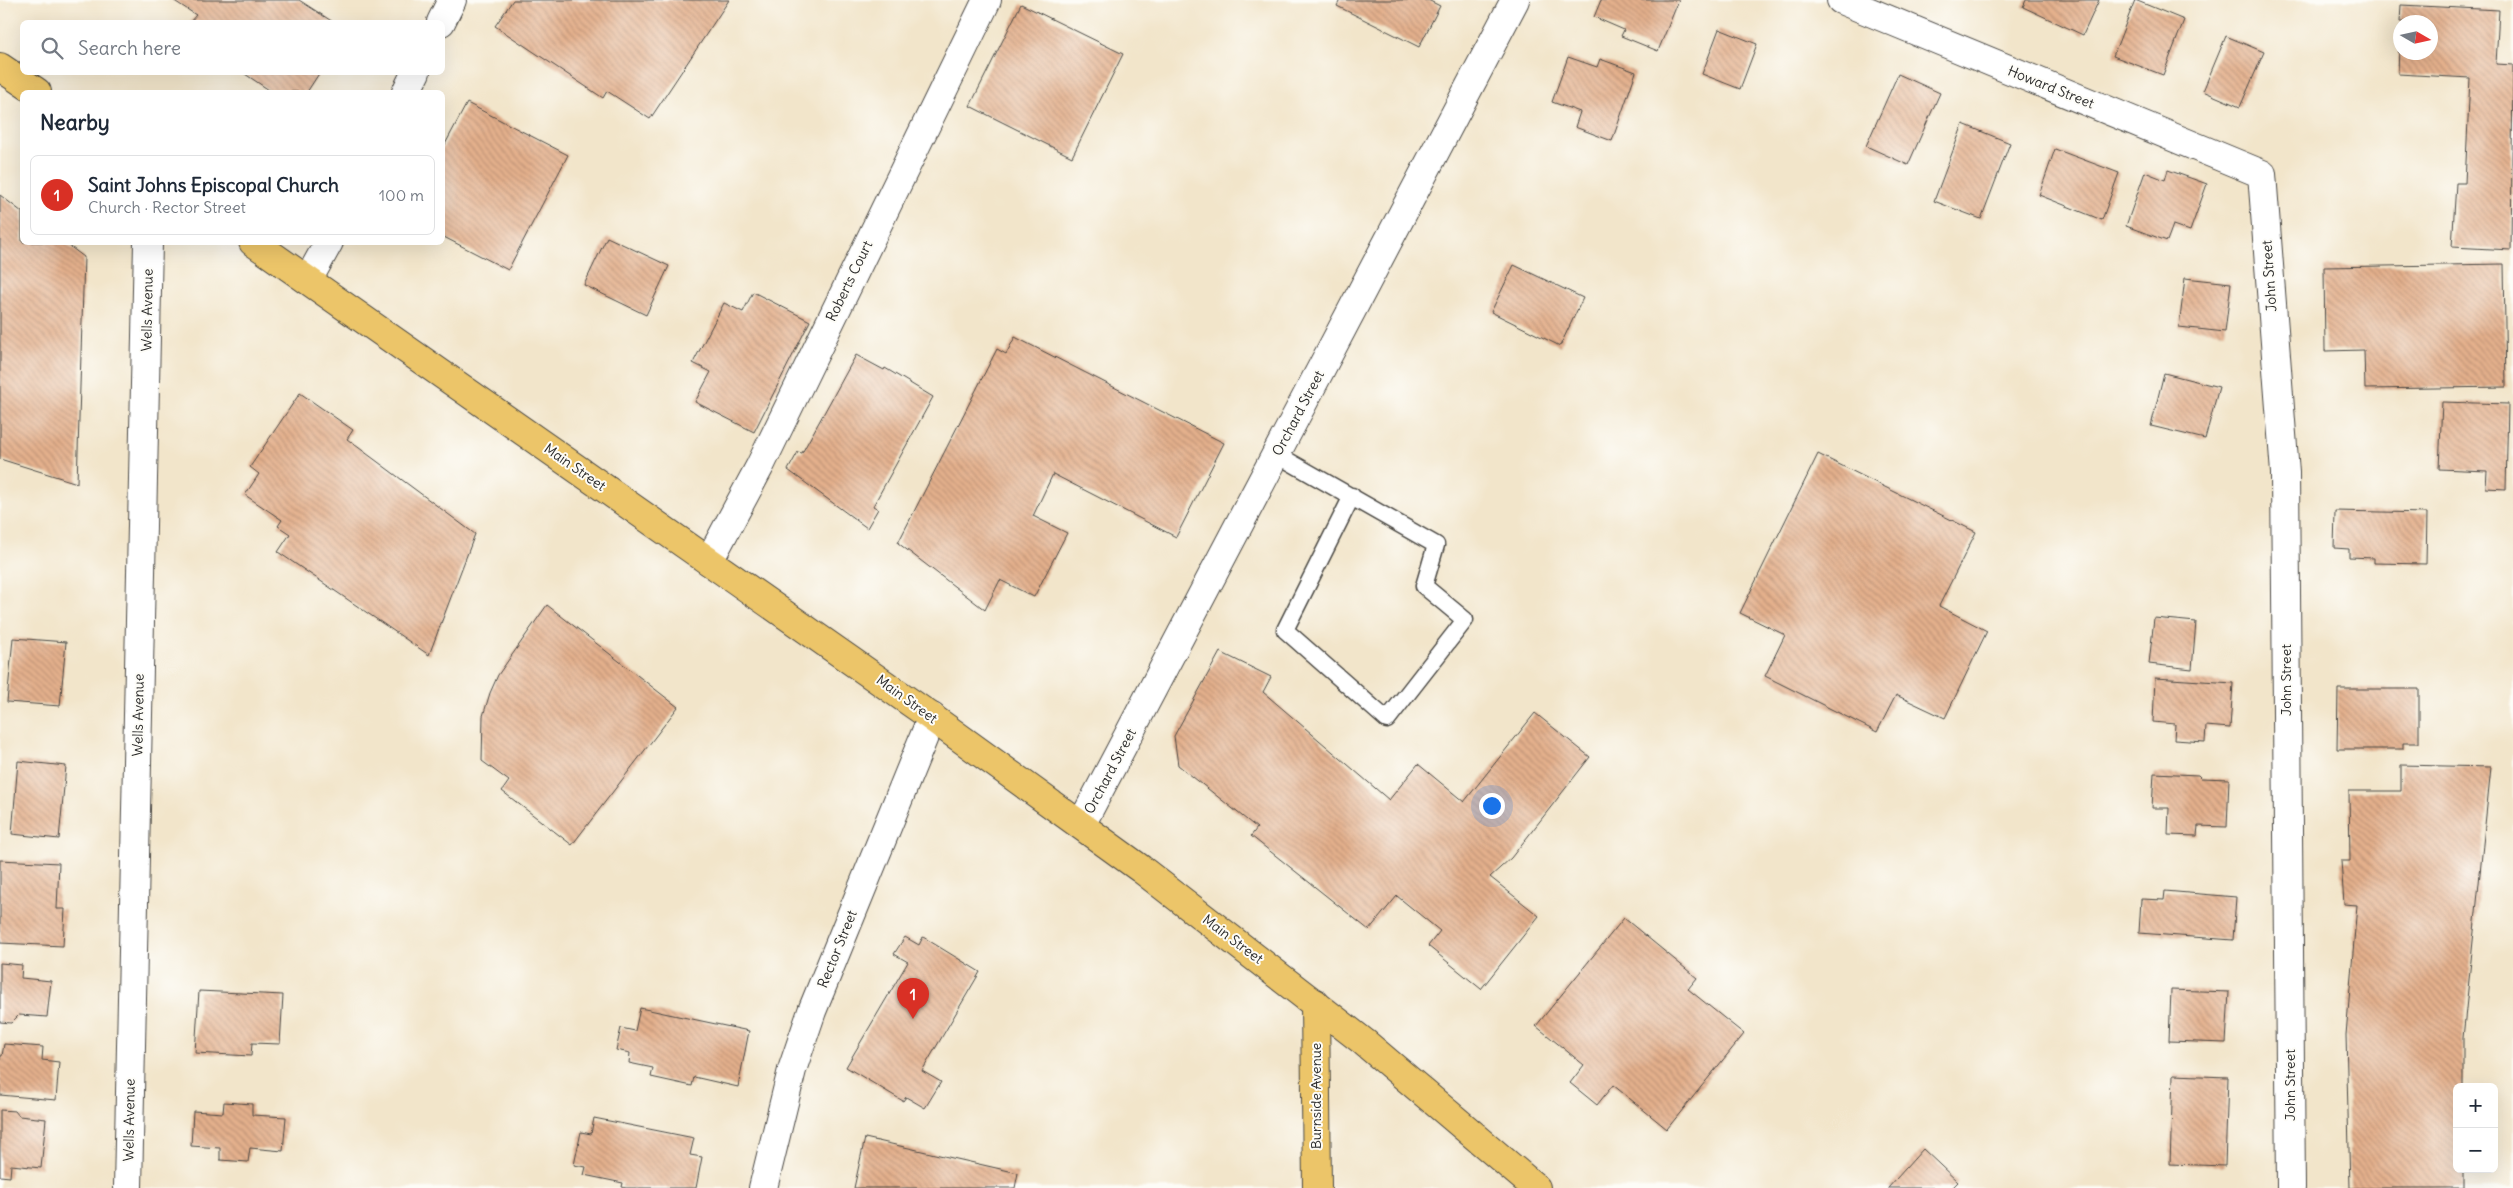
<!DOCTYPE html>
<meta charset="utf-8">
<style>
:root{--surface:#fff;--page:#f2f2f3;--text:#1f2937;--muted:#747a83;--line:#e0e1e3;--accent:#d93025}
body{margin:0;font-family:Delius,sans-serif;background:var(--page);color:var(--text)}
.controls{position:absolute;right:15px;bottom:15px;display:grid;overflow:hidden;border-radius:8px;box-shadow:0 5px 20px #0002}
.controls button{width:45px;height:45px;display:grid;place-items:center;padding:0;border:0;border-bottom:1px solid var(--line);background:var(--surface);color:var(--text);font:25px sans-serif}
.compass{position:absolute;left:2393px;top:15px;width:45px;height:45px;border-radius:50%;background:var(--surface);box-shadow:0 5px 20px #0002;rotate:99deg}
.you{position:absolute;left:1491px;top:805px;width:18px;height:18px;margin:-12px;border:4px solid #fff;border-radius:50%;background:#1a73e8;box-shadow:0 0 0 8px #1a73e833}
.badge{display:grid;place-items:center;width:32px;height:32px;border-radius:50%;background:var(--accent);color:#fff;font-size:16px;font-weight:700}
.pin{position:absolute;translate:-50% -41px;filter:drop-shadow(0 1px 2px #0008)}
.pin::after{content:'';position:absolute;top:26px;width:18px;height:15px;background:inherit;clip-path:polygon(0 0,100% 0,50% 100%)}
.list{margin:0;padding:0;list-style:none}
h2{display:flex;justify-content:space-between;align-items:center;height:65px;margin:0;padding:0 20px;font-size:21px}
h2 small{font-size:16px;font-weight:400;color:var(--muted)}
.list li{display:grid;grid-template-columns:32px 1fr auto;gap:15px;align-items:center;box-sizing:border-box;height:80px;margin:0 10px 10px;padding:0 10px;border:1px solid var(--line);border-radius:8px}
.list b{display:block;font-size:19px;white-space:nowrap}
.list p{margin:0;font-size:16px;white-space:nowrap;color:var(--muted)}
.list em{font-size:16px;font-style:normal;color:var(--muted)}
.icon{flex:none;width:28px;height:28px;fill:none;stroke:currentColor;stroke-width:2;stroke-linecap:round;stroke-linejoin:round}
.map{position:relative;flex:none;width:2513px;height:1188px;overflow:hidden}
.search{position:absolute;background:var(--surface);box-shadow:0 5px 20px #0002;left:20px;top:20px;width:425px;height:55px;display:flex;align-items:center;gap:12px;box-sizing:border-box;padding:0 18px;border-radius:8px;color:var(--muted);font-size:19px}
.panel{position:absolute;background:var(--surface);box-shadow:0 5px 20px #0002;left:20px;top:90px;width:425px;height:155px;border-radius:8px}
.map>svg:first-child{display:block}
.building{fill:url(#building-back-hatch)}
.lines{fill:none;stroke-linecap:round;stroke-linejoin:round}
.lane-casing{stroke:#494743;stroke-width:19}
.street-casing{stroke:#494743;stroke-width:30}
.primary-casing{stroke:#494743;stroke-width:30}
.highway-casing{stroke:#494743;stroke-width:30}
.lane{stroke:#fff;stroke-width:16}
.street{stroke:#fff;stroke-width:28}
.primary{stroke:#ecc569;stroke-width:28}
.highway{stroke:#ecc569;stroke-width:28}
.labels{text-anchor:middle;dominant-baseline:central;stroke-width:4;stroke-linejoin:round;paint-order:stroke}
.street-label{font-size:14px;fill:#2b2b2b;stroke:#fdfcf7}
</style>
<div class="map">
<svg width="2513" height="1188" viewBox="0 0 2513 1188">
<defs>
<pattern id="building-back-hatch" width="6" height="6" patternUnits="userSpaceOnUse" patternTransform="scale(1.25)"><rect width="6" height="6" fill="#e4b08c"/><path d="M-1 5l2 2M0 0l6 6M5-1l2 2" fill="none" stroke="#b98f73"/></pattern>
</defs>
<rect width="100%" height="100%" fill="#fdfcf7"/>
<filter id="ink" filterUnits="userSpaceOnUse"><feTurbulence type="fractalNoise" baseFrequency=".02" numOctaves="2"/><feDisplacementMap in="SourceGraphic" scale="10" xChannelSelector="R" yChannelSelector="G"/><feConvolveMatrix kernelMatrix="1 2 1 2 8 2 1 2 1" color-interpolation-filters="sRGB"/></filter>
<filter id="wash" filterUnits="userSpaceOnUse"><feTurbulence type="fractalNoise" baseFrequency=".0096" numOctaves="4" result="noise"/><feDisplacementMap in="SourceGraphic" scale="20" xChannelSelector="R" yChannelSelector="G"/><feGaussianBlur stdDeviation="1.12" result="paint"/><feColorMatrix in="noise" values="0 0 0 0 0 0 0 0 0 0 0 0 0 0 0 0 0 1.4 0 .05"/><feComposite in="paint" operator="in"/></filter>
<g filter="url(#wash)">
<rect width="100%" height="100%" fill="#f2e5ca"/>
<g id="blocks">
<path class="building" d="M173,0H299L333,22H190L196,15Z
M513,0H729L650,119L607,91L603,98L495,26Z
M1340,0H1428L1440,6L1419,47L1337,6Z
M1601,0H1679L1658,51L1621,36L1624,30L1594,17Z
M2026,0H2099L2083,35L2023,7Z
M2135,0L2184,20L2163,75L2113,56Z
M1021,4L1123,54L1072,157L970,106Z
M2401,5L2499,10L2496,64L2513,65L2511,250L2452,247L2456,183H2465L2470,78L2398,74L2399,46L2400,52H2430V22H2400Z
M1719,29L1757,44L1740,89L1702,74Z
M2226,36L2264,52L2240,107L2203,91Z
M1568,57L1597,67L1600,59L1636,72L1612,141L1575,127L1580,112L1552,102Z
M242,72H320L307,92H272Z
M1898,74L1940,93L1908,165L1866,146Z
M467,103L568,155L508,270L442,236V150Z
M1963,124L2010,143L1981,219L1934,201Z
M2055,149L2119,173L2102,220L2039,195Z
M2168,170L2207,184L2190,231L2173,225L2167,241L2126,226L2145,172L2165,180Z
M0,195L22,212V242H64L84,257L77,483L0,459Z
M607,237L669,266L646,315L584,285Z
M2504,264L2506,387L2365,389L2364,350L2325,351L2324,267Z
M1514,265L1583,298L1560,346L1491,312Z
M2185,278L2231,283L2225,332L2179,327Z
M753,292L810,321L754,432L695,402L711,372L693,363L724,303L743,312Z
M1015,337L1224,443L1176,537L1053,474L1033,516L1067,533L1034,597L1000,580L985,610L898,543L997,349L1006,354Z
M856,355L884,370L885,368L933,397L873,506L878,509L867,528L788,470L798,452L802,453Z
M2164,373L2219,387L2205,439L2151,426Z
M300,393L353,430L347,439L475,534L429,655L278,552L290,534L278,526L282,520L245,495L259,474L250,467Z
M2442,402L2508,404L2506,489L2486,488L2487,471L2439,469Z
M1818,454L1976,532L1939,606L1987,631L1945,718L1896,695L1877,732L1765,676L1785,635L1740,613Z
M2335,511L2427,513L2426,564L2374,563V558L2349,557V549L2334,548Z
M547,605L678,707L572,845L502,791L509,781L482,761L483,716L490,693L498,675Z
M2154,618L2196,622L2192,669L2149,664Z
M13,638L66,642L60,706L7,702Z
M1220,652L1271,677L1263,692L1389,800L1418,764L1464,802L1535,713L1590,757L1511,858L1490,877L1539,916L1481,989L1428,946L1440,931L1397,896L1369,930L1251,836L1257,828L1178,765L1174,736Z
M2155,678L2233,683L2230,728L2206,726L2205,742L2174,740L2175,724L2153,722Z
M2338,689H2419V743H2403V749H2337Z
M18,761L66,766L59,839L12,834Z
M2401,765L2491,767L2463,1038V1087H2457V1169H2463V1188H2350L2346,1035L2357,905L2344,904L2341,861H2350L2349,791H2401Z
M2154,773L2198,775L2201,778L2229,779L2227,827L2198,826L2197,836L2168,835L2169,808H2152Z
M0,860L59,863L57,909H65L63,946L0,943Z
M2165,891L2236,897L2233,940L2139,933L2141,899L2164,900Z
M1624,918L1697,978L1688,989L1744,1034L1667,1129L1613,1085L1597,1105L1570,1083L1584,1065L1536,1026Z
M905,937L919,945L923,937L980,972L922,1071L941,1082L925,1108L906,1097L903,1101L846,1067L908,962L894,954Z
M0,963L22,965L21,978L51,981L47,1017L19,1015L11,1023L0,1022Z
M2171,990L2229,992L2226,1043L2169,1041Z
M199,991L283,995L280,1044L252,1043L251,1056L195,1053Z
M640,1008L749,1031L738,1087L694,1077L692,1086L651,1077L653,1068L629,1063L630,1053L616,1050L621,1028L635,1031Z
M4,1044L43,1047L42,1060L59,1062L56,1100L0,1095V1056H2Z
M2173,1075L2228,1077L2225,1166L2170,1164Z
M224,1102L252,1104V1115L286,1117L283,1151L250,1148L248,1162L220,1160V1148L191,1146L193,1111L223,1113Z
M0,1110L15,1111L19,1116L46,1119L41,1168L11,1165L10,1177L0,1176Z
M594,1118L694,1138L690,1155L702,1157L696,1188H626L622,1187L623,1183L584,1175L586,1167L574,1165L581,1132L591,1134Z
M865,1138L1018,1173L1015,1188H854Z
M1923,1149L1958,1182L1952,1188H1888Z"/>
</g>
</g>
<g filter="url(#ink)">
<use href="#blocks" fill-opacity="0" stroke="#494743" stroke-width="1"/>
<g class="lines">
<defs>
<path id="lane" d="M1276,454L1436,545L1424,586L1465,620L1387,720L1285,630L1352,496"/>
<path id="street" d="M1841,0L2262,174L2285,473L2291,1188
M441,22L452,0
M406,92L416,72
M308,280L329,242
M709,561L760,466L987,0
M1081,825L1515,0
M128,1188L148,242
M763,1188L792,1070L812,1011L932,717"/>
<path id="primary" d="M1315,1003L1317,1188"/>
<path id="highway" d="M0,67L37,92
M253,242L927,714L1141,869L1364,1042L1536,1188"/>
</defs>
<use href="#lane" class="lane-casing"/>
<use href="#street" class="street-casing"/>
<use href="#primary" class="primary-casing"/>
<use href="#highway" class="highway-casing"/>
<use href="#lane" class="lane"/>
<use href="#street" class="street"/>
<use href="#primary" class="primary"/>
<use href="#highway" class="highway"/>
</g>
</g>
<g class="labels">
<g class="street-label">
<text transform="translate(2051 87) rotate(22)">Howard Street</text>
<text transform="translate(2269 276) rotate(-94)">John Street</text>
<text transform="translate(849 281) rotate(-64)">Roberts Court</text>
<text transform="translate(147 310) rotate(-89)">Wells Avenue</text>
<text transform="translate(1298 413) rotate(-62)">Orchard Street</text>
<text transform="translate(575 467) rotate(35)">Main Street</text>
<text transform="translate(2286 680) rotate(-90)">John Street</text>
<text transform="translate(907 699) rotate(36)">Main Street</text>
<text transform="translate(138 715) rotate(-89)">Wells Avenue</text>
<text transform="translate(1110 771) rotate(-62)">Orchard Street</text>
<text transform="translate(1233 939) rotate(37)">Main Street</text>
<text transform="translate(837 949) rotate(-68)">Rector Street</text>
<text transform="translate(2290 1085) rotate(-90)">John Street</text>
<text transform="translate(1316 1096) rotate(-90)">Burnside Avenue</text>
<text transform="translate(129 1120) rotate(-89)">Wells Avenue</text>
</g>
</g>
</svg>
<div class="controls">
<button>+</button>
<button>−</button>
</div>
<svg class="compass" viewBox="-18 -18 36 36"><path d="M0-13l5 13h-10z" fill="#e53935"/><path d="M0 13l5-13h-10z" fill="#747a83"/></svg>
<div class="you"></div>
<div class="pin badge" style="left:913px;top:1019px">1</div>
<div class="search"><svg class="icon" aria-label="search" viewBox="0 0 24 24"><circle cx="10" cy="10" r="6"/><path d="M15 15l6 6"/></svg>Search here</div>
<section class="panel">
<h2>Nearby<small></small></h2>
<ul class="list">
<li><span class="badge">1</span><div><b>Saint Johns Episcopal Church</b><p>Church · Rector Street</p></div><em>100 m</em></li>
</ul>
</section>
</div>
